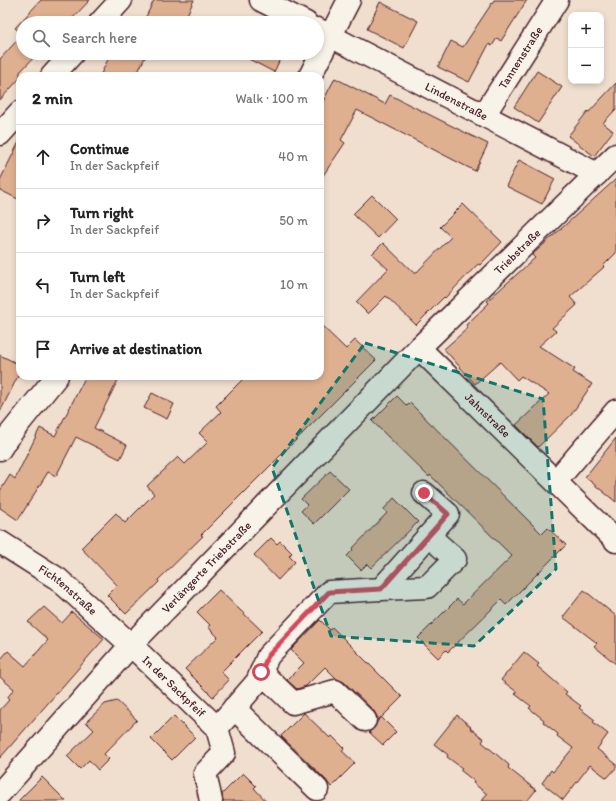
<!DOCTYPE html>
<meta charset="utf-8">
<style>
:root{--surface:#fff;--page:#f6f6f6;--text:#222;--muted:#767676;--line:#e0e0e0}
body{margin:0;font-family:Itim,sans-serif;background:var(--page);color:var(--text)}
.controls{position:absolute;right:12px;top:12px;display:grid;overflow:hidden;border-radius:8px;box-shadow:0 2px 6px #0003}
.controls button{width:36px;height:36px;display:grid;place-items:center;padding:0;border:0;border-bottom:1px solid var(--line);background:var(--surface);color:var(--text);font:20px sans-serif}
.stop{position:absolute;width:12px;height:12px;margin:-9px;border:3px solid #d1495b;border-radius:50%;background:#fff}
.stop.end{background:#d1495b;border-color:#fff;box-shadow:0 1px 4px #0008}
.list{margin:0;padding:0;list-style:none}
h2{display:flex;justify-content:space-between;align-items:center;height:52px;margin:0;padding:0 16px;font-size:17px}
h2 small{font-size:13px;font-weight:400;color:var(--muted)}
.list li{display:grid;grid-template-columns:26px 1fr auto;gap:12px;align-items:center;box-sizing:border-box;height:64px;padding:0 16px;border-top:1px solid var(--line)}
.list b{display:block;font-size:15px;white-space:nowrap}
.list p{margin:0;font-size:13px;white-space:nowrap;color:var(--muted)}
.list em{font-size:13px;font-style:normal;color:var(--muted)}
.icon{flex:none;width:22px;height:22px;fill:none;stroke:currentColor;stroke-width:2;stroke-linecap:round;stroke-linejoin:round}
.map{position:relative;flex:none;width:616px;height:801px;overflow:hidden}
.search{position:absolute;background:var(--surface);box-shadow:0 2px 6px #0003;left:16px;top:16px;width:308px;height:44px;display:flex;align-items:center;gap:10px;box-sizing:border-box;padding:0 14px;border-radius:22px;color:var(--muted);font-size:15px}
.panel{position:absolute;background:var(--surface);box-shadow:0 2px 6px #0003;left:16px;top:72px;width:308px;height:308px;border-radius:12px}
.map>svg:first-child{display:block}
.building{fill:#dfb090;stroke:#4a1f2b}
.lines{fill:none;stroke-linecap:round;stroke-linejoin:round}
.minor-casing{stroke:#4a1f2b;stroke-width:25}
.minor{stroke:#f7f3e8;stroke-width:22}
.route{stroke:#d1495b;stroke-width:5}
.marked{fill:#0f766e;fill-opacity:0.2;stroke:#0f766e;stroke-width:3;stroke-dasharray:8 5;stroke-linejoin:round}
.labels{text-anchor:middle;dominant-baseline:central;stroke-width:3;stroke-linejoin:round;paint-order:stroke}
.street-label{font-size:12px;fill:#4a1f2b;stroke:#f7f3e8}
</style>
<div class="map">
<svg width="616" height="801" viewBox="0 0 616 801">
<rect width="100%" height="100%" fill="#f0dfce"/>
<filter id="ink" filterUnits="userSpaceOnUse"><feTurbulence type="fractalNoise" baseFrequency=".025" numOctaves="2"/><feDisplacementMap in="SourceGraphic" scale="8" xChannelSelector="R" yChannelSelector="G"/><feConvolveMatrix kernelMatrix="1 2 1 2 8 2 1 2 1" color-interpolation-filters="sRGB"/></filter>
<g filter="url(#ink)">
<path class="building" d="M41,0H90L68,23H23V53H38L20,72V78L0,100V59L23,34L15,28Z
M154,0H194L183,23H143Z
M494,0H527L501,41L497,38L492,46L489,44L469,82L438,67L451,41L463,47Z
M380,2L418,21L404,48L367,29Z
M111,53H147L136,76H100Z
M237,53H283L274,72Z
M537,71L562,87L538,123L514,107Z
M335,78L385,104L390,95L488,144L475,171L357,110L341,140L345,143L320,180V107Z
M616,83V109L603,123L613,131L594,156L568,136L588,111L589,112Z
M20,140V200L0,190V180Z
M519,160L555,179L542,204L506,186Z
M616,179V253L603,266L604,267L570,297L577,305L552,328L556,331L539,346L575,369L573,372L592,384L571,415L538,447L516,425L549,394L521,376L517,380L500,362L475,384L444,349L468,328L466,325L489,303L487,301L535,258L532,255Z
M372,195L396,219L378,238L353,214Z
M463,204L502,242L480,265L478,264L445,298L444,297L416,325L386,296L368,314L356,302L388,269L372,254L383,243L415,274L451,237L440,227Z
M320,324L346,349L355,340L376,360L201,535L203,536L158,580L159,582L126,614L107,595L117,585L81,548L116,513L125,523L154,494L147,486L178,457L185,464L208,442L199,433L221,412L216,406L246,376H320Z
M0,355L20,365V372L0,412Z
M86,376H120L94,428L127,445L120,459L76,437L56,476L48,472L18,520L0,508V491L10,475L15,479L40,428L55,436Z
M152,393L174,404L167,419L144,408Z
M397,396L407,406L410,403L542,534L548,528L566,545L506,605L501,600L448,652L446,650L438,658L418,638L457,599L463,604L512,556L430,475L429,477L372,421Z
M616,438V502L585,477Z
M330,471L349,489L314,524L301,511L307,505L301,499Z
M394,498L418,522L371,568L367,564L361,570L347,556L353,550L352,549L387,513L384,509Z
M271,538L277,544L280,541L292,553L289,556L295,562L278,580L254,555Z
M219,590L262,631L221,672L229,680L213,697L185,669L218,637L208,627L210,625L197,612Z
M584,590L616,616V664L594,646L597,643L563,617Z
M44,607L62,623L72,612L104,639L0,758V710L9,700L7,698L14,689L0,677V660L8,651L25,666L48,640L28,622Z
M320,620L330,630L332,627L402,697L379,720L374,711L344,682L337,679L325,667L306,686L297,689L287,680L304,663L291,650Z
M524,652L539,664L537,666L567,692L565,694L581,706L579,708L595,720L593,722L608,734L597,749L616,764V768L607,778L590,765L563,800L542,783L551,770L553,772L573,748L557,736L558,734L543,722L544,720L529,708L531,706L515,694L517,692L501,680Z
M117,701L137,720L104,754L109,759L98,770L89,760L80,769L67,756L94,730L86,722L105,704Z
M304,713L330,738L332,736L344,748L342,751L355,763L331,787L326,780L281,736Z
M457,715L471,727L470,728L484,739L482,742L509,765L508,768L536,790L527,801H481L487,794L473,783L474,781L460,770L462,768L447,757L448,755L434,744Z
M174,716L195,737L172,760L151,739Z
M381,717L396,732L383,745L369,732L374,728L377,722Z
M243,773L256,786L254,788L266,801H223L222,794Z
M42,777L66,801H18Z"/>
<g class="lines">
<defs>
<g id="minor">
<path d="M261,0L306,23"/>
<path d="M100,23L121,0"/>
<path id="s1" d="M317,29L597,174"/>
<path d="M52,76L73,53"/>
<path d="M310,76L349,0"/>
<path id="s2" d="M484,115L557,0"/>
<path d="M0,134L20,112"/>
<path id="s3" d="M419,348L616,541"/>
<path d="M0,449L7,438L57,376"/>
<path d="M556,481L616,411"/>
<path id="s4" d="M0,542L58,579L131,645L217,728L257,682L268,656L329,592L381,589L448,514L424,493"/>
<path d="M381,589L427,587L455,559L429,536"/>
<path d="M261,672L293,703L335,691L365,720"/>
<path d="M234,708L317,789"/>
<path id="s5" d="M0,793L131,645L419,348L616,155"/>
<path d="M211,801L205,773L224,753L217,728"/>
</g>
</defs>
<use href="#minor" class="minor-casing"/>
<use href="#minor" class="minor"/>
</g>
</g>
<g class="lines" filter="url(#ink)">
<path class="route" d="M261,672L268,656L329,592L381,589L448,514L424,493"/>
</g>
<path class="marked" d="M365,343L543,399L556,569L474,646L331,636L272,468Z"/>
<g class="labels">
<g class="street-label">
<text stroke="none"><textPath href="#s2" startOffset="68">Tannenstraße</textPath></text>
<text stroke="none"><textPath href="#s1" startOffset="157">Lindenstraße</textPath></text>
<text stroke="none"><textPath href="#s5" startOffset="749">Triebstraße</textPath></text>
<text stroke="none"><textPath href="#s3" startOffset="96">Jahnstraße</textPath></text>
<text stroke="none"><textPath href="#s5" startOffset="306">Verlängerte Triebstraße</textPath></text>
<text stroke="none"><textPath href="#s4" startOffset="83">Fichtenstraße</textPath></text>
<text stroke="none"><textPath href="#s4" startOffset="227">In der Sackpfeif</textPath></text>
</g>
</g>
</svg>
<div class="controls">
<button>+</button>
<button>−</button>
</div>
<div class="stop" style="left:261px;top:672px"></div>
<div class="stop end" style="left:424px;top:493px"></div>
<div class="search"><svg class="icon" aria-label="search" viewBox="0 0 24 24"><circle cx="10" cy="10" r="6"/><path d="M15 15l6 6"/></svg>Search here</div>
<section class="panel">
<h2>2 min<small>Walk · 100 m</small></h2>
<ul class="list">
<li><svg class="icon" aria-label="ahead" viewBox="0 0 24 24"><path d="M12 20V5M6 11l6-6 6 6"/></svg><div><b>Continue</b><p>In der Sackpfeif</p></div><em>40 m</em></li>
<li><svg class="icon" aria-label="right" viewBox="0 0 24 24"><path d="M7 20v-9h11M14 6l5 5-5 5"/></svg><div><b>Turn right</b><p>In der Sackpfeif</p></div><em>50 m</em></li>
<li><svg class="icon" aria-label="left" viewBox="0 0 24 24"><path d="M17 20v-9H6M10 6l-5 5 5 5"/></svg><div><b>Turn left</b><p>In der Sackpfeif</p></div><em>10 m</em></li>
<li><svg class="icon" aria-label="arrive" viewBox="0 0 24 24"><path d="M6 21V4h12l-3 4 3 4H6"/></svg><div><b>Arrive at destination</b></div></li>
</ul>
</section>
</div>
